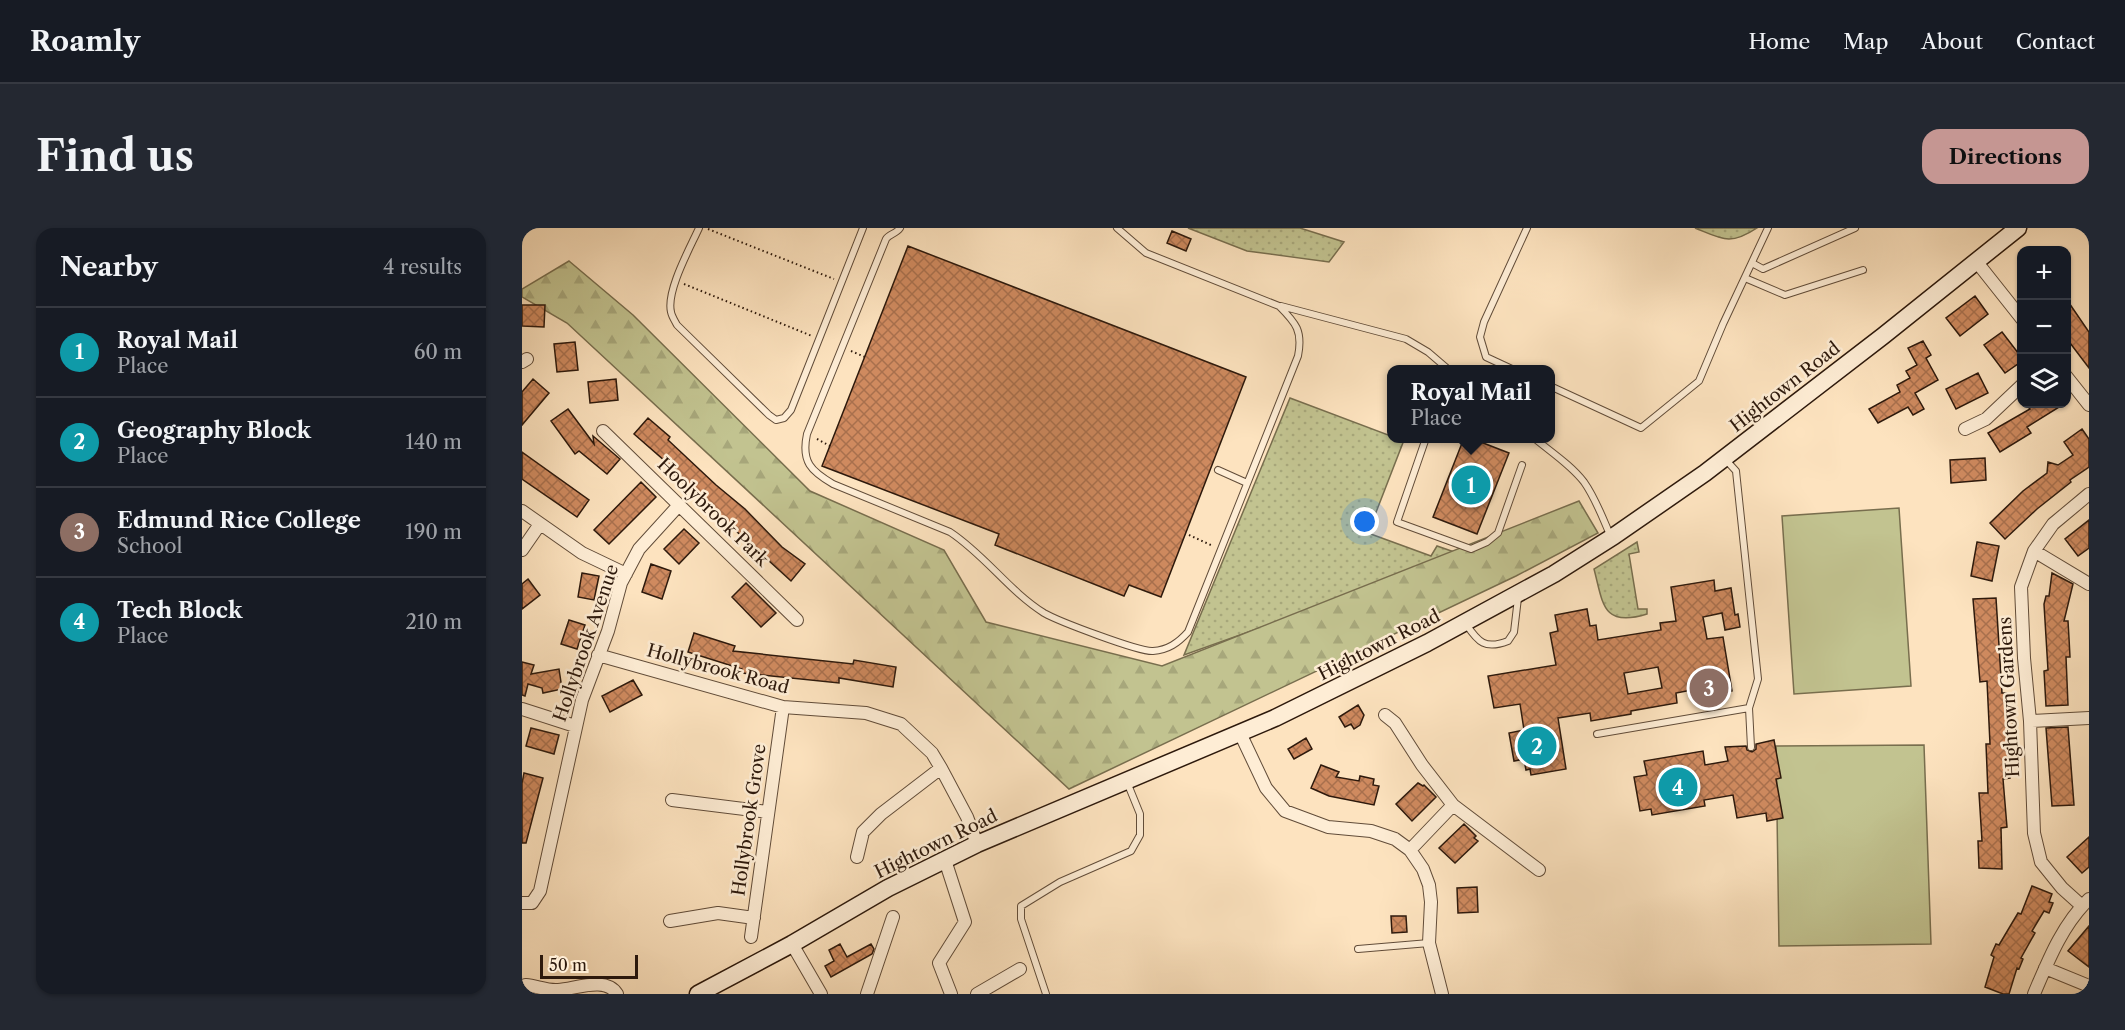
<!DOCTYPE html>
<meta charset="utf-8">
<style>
:root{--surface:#171b24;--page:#242831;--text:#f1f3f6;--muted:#9ea1a6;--line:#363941;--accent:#c59692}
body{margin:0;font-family:"Libre Caslon Text",serif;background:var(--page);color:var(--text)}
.controls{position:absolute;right:18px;top:18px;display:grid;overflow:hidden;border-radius:12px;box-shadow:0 2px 4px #0004}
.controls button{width:54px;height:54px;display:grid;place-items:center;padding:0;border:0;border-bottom:2px solid var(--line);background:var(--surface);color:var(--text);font:30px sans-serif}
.scale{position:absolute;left:18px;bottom:15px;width:98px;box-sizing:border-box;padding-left:6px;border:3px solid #2d190c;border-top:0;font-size:16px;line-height:21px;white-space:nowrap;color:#2d190c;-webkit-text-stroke:4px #feedd5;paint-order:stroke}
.you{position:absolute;left:843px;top:294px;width:21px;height:21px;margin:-15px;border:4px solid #fff;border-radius:50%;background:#1a73e8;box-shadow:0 0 0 9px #1a73e833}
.badge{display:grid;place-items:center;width:39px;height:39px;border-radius:50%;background:var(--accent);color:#fff;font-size:20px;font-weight:700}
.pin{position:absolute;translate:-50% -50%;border:3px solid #fff;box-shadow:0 2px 6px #0006}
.popup{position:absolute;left:865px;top:137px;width:168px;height:78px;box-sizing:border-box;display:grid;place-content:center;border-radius:12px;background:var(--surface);filter:drop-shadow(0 2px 4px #0005);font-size:20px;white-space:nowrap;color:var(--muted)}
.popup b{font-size:22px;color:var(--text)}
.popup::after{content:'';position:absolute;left:50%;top:100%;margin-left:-12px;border:12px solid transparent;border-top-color:var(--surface)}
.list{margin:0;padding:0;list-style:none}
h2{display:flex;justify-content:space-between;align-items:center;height:78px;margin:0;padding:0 24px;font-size:26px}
h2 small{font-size:20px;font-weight:400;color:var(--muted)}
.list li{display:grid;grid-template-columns:39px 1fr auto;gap:18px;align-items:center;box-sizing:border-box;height:90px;padding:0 24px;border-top:2px solid var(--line)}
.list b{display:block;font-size:22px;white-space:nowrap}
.list p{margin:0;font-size:20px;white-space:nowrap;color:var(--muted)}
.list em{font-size:20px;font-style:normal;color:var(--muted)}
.icon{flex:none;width:33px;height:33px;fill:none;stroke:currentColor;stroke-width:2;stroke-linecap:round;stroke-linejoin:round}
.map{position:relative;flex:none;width:1567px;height:766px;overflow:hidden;border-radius:18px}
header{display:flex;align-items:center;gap:36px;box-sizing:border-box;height:84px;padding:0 30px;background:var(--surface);border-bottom:2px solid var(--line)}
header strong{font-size:28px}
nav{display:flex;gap:33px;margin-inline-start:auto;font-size:21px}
.intro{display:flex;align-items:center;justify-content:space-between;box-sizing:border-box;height:144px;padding:0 36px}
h1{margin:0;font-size:42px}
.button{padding:15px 27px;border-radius:18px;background:var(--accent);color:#111;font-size:21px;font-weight:700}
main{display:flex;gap:36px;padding:0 36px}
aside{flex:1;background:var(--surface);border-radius:18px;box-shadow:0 2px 4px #0004}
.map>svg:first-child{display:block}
.grass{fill:url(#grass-dots);stroke:#786e4e;stroke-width:1.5}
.forest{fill:url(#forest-firs);stroke:#786e4e;stroke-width:1.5}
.pitch{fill:#c2c390;stroke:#786e4e;stroke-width:1.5}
.building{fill:url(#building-cross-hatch);stroke:#2d190c;stroke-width:1.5;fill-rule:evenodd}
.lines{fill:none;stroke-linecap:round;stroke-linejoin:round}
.service-casing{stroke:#614c39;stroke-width:8}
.minor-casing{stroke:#614c39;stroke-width:14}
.secondary-casing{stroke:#2d190c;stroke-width:19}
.path{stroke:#2d190c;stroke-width:2;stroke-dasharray:1.5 3;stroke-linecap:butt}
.service{stroke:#feedd5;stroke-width:6}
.minor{stroke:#feedd5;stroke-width:12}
.secondary{stroke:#feedd5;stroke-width:16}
.labels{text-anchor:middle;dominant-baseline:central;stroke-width:5;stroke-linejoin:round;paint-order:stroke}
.street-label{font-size:18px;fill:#2d190c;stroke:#feedd5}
</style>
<header>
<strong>Roamly</strong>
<nav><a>Home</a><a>Map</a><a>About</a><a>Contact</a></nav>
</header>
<div class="intro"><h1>Find us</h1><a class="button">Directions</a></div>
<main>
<aside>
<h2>Nearby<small>4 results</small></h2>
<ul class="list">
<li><span class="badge" style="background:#0f9aa8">1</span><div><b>Royal Mail</b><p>Place</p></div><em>60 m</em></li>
<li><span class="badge" style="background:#0f9aa8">2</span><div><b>Geography Block</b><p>Place</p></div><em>140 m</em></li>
<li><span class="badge" style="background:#8d6e63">3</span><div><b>Edmund Rice College</b><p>School</p></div><em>190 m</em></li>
<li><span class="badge" style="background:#0f9aa8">4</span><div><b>Tech Block</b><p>Place</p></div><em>210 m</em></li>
</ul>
</aside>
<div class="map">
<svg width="1567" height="766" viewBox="0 0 1567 766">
<defs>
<pattern id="grass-dots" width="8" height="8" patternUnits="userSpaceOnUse" patternTransform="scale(1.5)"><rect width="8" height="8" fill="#c2c390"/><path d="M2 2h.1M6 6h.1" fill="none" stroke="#a7a77b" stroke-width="1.8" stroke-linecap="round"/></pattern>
<pattern id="forest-firs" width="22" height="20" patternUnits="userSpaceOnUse" patternTransform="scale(1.5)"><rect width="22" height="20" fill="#c2c390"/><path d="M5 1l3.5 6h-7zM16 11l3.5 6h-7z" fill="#a7a77b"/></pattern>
<pattern id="building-cross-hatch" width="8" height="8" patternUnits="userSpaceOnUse" patternTransform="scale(1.5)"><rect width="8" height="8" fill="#cf8a5f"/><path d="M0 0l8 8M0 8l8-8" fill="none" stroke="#a8704d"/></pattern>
</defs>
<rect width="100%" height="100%" fill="#fde3bf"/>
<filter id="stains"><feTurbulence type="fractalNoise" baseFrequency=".00333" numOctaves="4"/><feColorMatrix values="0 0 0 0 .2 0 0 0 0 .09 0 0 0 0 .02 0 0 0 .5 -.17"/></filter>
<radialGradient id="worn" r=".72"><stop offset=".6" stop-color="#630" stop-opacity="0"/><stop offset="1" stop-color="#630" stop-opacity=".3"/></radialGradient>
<path class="grass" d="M666,0H778L822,14L807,34L725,23Z
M1173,0H1235C1208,18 1200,11 1173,0Z
M768,170L869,208L870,210L882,212L846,305L909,328L915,318L941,327L662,427Z
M1115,314L1117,324L1107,326L1116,381H1125V386C1080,400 1081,375 1072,341Z"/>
<path class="forest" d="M47,33L111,87L288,263L422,322L464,394L640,438L1057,273L1076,305L994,348L547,561L45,95L0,69V61Z"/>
<path class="pitch" d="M1377,280L1389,458L1272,466L1260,288Z
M1402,517L1409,716L1257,718L1254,518Z"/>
<path class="building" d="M650,3L669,11L664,23L645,15Z
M386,18L724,149L639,369L607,357L602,368L473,317L477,306L300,238Z
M1453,68L1466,86L1438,108L1424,90Z
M1545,72L1567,104V140L1545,111Z
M0,77H23L22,99L0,98Z
M1480,104L1500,130V133L1483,145L1462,117Z
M1401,113L1409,127L1404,130L1416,152L1393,165L1402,181L1391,187L1386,179L1356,195L1347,181L1378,164L1375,157L1388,150L1384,143L1395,137L1386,120Z
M53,114L56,142L35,144L32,116Z
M1456,145L1466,165L1434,181L1424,161Z
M11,151L27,165L0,197V164Z
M94,151L96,172L68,175L66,154Z
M1504,176H1542L1505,199L1509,205L1478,224L1466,205L1508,181Z
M46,181L72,216L71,208L98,231L85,246L57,223L53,226L29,193Z
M126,190L148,209L146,212L194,257L223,281L260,319L283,336L269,353L157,251L142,237L144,234L112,206Z
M1560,201L1567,211V239L1548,252L1549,254L1515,281L1483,311L1468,295L1501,263L1525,245L1526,234L1536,237L1551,227L1542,214Z
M942,210H957L956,213L987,225L955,306L911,289Z
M0,224L67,272L55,289L0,251Z
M1463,230L1464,252L1429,255L1428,232Z
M119,254L134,269L87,316L72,302Z
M1567,292V320L1556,328L1543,311Z
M162,301L177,315L157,336L142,321Z
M1455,314L1477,318L1470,353L1449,348Z
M129,336L149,343L140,371L120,364Z
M60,345L77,348L72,372L56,369Z
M1530,345L1551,356L1542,393H1546L1547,410L1548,429H1544L1546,477L1524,478L1522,443L1526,442L1522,376L1524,368H1527Z
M6,351L18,367L0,381V356Z
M1192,352L1193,363L1209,360L1213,387L1216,386L1218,399L1203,402L1200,385L1181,389L1185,411L1201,409L1210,463L1181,468L1180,460L1154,465L1155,475L1109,483V486L1069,493L1068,485L1036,490L1044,541L1009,547L1008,541L1004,542L1002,531L992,533L987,505L1002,502L998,476L972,480L966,448L1034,437L1028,405L1036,403L1033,387L1065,381L1068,398L1074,397L1076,412L1139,402L1138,395L1154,393L1149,359ZM1136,439L1140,460L1106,466L1102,445Z
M224,355L254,385L239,399L210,369Z
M1474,370L1480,465H1489L1491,502H1486L1488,550L1481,551L1485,599L1479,600L1480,641L1457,640L1456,613H1460L1457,565H1466L1464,516H1468L1465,453L1458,454L1451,371Z
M47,392L63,397L55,421L39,416Z
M172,405L213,418L211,423L331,436L332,432L374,439L371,459L317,450V455L220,445V441L166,424Z
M0,434L12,437L9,446L37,441L40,461L21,465L20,460L6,456L3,468L0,467Z
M111,452L120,467L88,484L80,468Z
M836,477L842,487L838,497L832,501L829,496L823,499L817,489Z
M1546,499L1552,577L1530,578L1524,500Z
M9,500L37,507L32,526L4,518Z
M784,510L790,521L772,531L766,521Z
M1252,512L1259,550L1254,551L1261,590L1245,593L1244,585L1215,590L1211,567L1182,572L1183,578L1130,587L1129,581L1118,583L1112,549L1125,547L1122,533L1181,523L1183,537L1206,533L1203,519L1224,518L1225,522L1230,524L1234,521V516Z
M799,537L817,544L814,549L837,553L838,548L852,551L851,557L857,558L852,577L807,568L789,560Z
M2,545L21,550L4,615H0V555Z
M896,555L901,558L902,557L914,569L890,593L874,576Z
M942,596L954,608L952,610L956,613L933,635L917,620Z
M1567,609V639L1560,645L1545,629Z
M1510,658L1530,666L1527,674L1531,675L1527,685L1522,683L1510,703L1513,705L1499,730L1501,731L1497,741L1495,740L1487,766H1481L1463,759L1472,729L1469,727L1474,716L1477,717L1496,685L1499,686Z
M955,659L956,684L936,685L935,660Z
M869,688H884L885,704L870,705Z
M1567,698V739L1546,723Z
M318,716L325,729L349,716L352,721L350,726L309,749L303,738L312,733L307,722Z"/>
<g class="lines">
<defs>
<path id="service" d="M177,0C168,20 144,63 149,84C150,89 153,93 155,97L247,187L254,192L262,190L269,182L341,0
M378,0C374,6 367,6 364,11L285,206C279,234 289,243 311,256L428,304C463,327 487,363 522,385C536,393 617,424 631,423C646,422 656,415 666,404L776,128C781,103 774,95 757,78L624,25L595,0
M1230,35L1241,41L1333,0
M1223,50L1263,67L1341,42
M759,78L884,111L906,124L927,142
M992,142L964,129L958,109L962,94L1005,0
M1028,158L1119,200L1177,153L1201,96L1246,0
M904,210L875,294L949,321L965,314L976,305L1000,237
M1012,210C1029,224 1049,237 1062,254C1074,271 1081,291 1089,309
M1203,231L1214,243L1236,451L1227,480L1229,519
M696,242L725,255
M944,396C956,414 963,422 986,413L992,404L996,370
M1075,506L1227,480
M836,721L907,715
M524,766L499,691V678L538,654L609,623L618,607V586L605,554"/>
<path id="minor" d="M1454,33L1500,91
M0,134L5,131
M1544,148L1567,177
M1443,201L1464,191L1500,157
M81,203L275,392
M0,283L60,325L104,346
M0,322L18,296
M1512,323L1567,356
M76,427L261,479L344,485L379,496L410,525L419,540L445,589L455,616
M0,481L53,498
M863,487L873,495L900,537L931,577L1017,642
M1508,493L1567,490
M718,505L744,560L763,583L806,599L849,603L873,611L888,622L901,641L907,657L909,674L907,715L920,766
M150,572L246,584
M888,622L931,577
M335,629L341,604L359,586L419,540
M423,632L443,694L417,735L429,766
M0,675H10L18,663L60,472L86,403L99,355L117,321L157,277
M1560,678L1540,660L1519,634L1512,605L1508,493L1502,430L1499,359L1512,323L1531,296L1567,266
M148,693L196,685L232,690
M229,709L261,479
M270,716L299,766
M1523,740L1567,758
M1,766L4,757C14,758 26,763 36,762C53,761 84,748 95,766
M345,766L371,689
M455,766L498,741
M1512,766C1526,733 1540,697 1567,671"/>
<path id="secondary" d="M176,766L270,716L366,660L455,616L753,490L905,415L1032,346L1092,308L1183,245L1361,108L1496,0"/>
</defs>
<use href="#service" class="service-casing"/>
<use href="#minor" class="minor-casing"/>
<use href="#secondary" class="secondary-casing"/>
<path class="path" d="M186,1L312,51
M162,56L290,108
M329,123L343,129
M295,211L308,218
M667,307L691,318"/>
<use href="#service" class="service"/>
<use href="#minor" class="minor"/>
<use href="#secondary" class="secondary"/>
</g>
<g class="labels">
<g class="street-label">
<text transform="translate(1263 159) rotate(-38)">Hightown Road</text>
<text transform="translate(191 284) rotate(44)">Hoolybrook Park</text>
<text transform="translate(64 415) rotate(-71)">Hollybrook Avenue</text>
<text transform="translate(857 417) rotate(-27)">Hightown Road</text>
<text transform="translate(196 441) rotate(15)">Hollybrook Road</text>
<text transform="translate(1487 469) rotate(-93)">Hightown Gardens</text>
<text transform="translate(227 592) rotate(-82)">Hollybrook Grove</text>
<text transform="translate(414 616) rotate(-26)">Hightown Road</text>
</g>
</g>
<rect width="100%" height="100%" filter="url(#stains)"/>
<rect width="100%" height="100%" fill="url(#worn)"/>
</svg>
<div class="controls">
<button>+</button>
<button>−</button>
<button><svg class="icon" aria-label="layers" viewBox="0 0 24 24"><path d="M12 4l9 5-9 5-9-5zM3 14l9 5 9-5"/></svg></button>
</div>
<div class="scale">50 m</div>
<div class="you"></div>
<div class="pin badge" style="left:949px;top:257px;background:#0f9aa8">1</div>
<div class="popup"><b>Royal Mail</b>Place</div>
<div class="pin badge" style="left:1015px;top:518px;background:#0f9aa8">2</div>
<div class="pin badge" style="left:1187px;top:460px;background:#8d6e63">3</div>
<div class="pin badge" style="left:1156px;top:559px;background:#0f9aa8">4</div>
</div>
</main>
